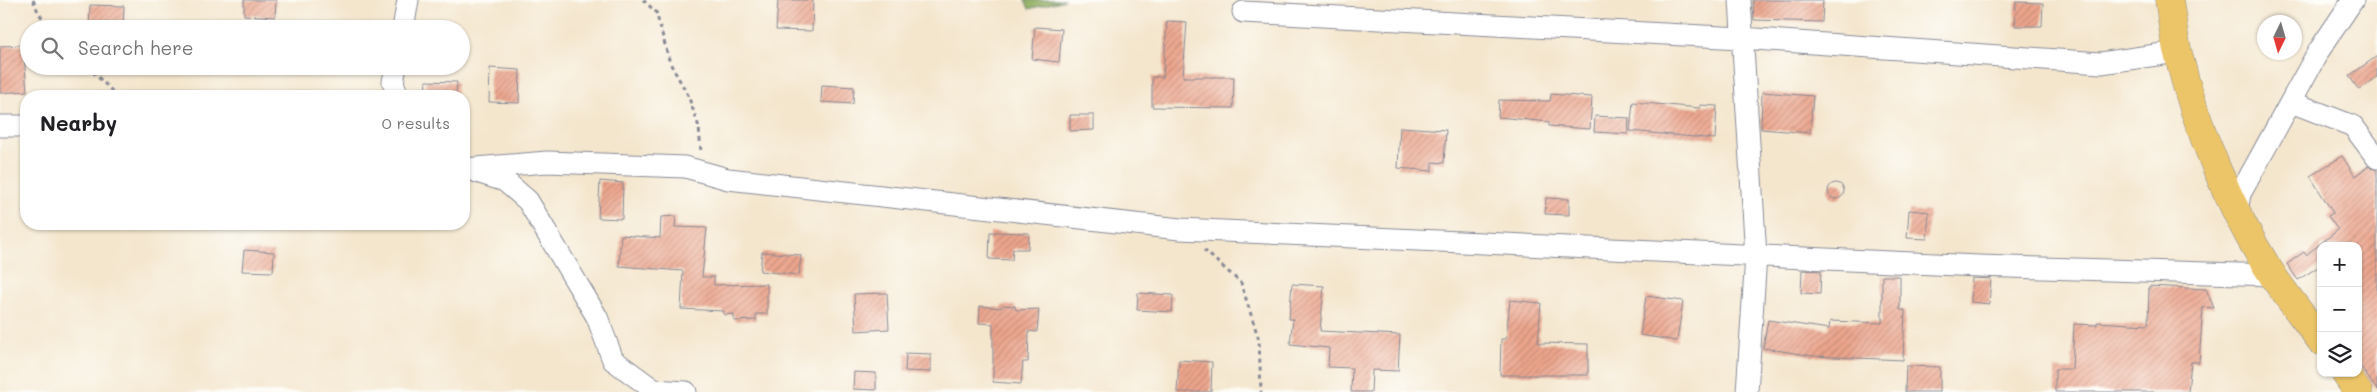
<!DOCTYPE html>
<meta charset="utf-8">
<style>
:root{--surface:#fff;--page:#f2f2f2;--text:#202124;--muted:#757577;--line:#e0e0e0}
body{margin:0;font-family:Mali,sans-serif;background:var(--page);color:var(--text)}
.controls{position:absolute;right:15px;bottom:15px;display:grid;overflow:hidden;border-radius:10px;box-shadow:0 1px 4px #0004}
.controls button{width:45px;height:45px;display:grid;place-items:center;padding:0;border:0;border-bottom:1px solid var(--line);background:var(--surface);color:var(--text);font:25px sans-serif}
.compass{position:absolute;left:2257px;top:15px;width:45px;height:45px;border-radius:50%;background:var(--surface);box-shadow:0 1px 4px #0004;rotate:185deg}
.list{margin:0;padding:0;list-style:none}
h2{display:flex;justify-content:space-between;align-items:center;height:65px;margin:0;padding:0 20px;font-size:21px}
h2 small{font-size:16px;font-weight:400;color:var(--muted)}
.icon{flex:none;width:28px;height:28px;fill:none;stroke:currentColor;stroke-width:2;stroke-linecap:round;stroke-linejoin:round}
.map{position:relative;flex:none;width:2377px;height:392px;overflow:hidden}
.search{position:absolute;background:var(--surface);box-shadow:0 1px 4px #0004;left:20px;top:20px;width:450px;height:55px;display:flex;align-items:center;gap:12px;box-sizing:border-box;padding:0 18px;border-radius:28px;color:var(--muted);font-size:19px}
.panel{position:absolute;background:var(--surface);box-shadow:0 1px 4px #0004;left:20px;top:90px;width:450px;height:140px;border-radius:20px}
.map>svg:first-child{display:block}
.forest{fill:url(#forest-firs);stroke:#546e5e}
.building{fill:url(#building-hatch)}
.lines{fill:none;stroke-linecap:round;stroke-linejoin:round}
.minor-casing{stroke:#888a96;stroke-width:23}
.trunk-casing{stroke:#888a96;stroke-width:29}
.path{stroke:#888a96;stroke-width:3;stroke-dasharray:4 4;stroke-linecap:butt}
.minor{stroke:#fff;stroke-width:21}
.trunk{stroke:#ecc569;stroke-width:28}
</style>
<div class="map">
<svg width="2377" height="392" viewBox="0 0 2377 392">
<defs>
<pattern id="forest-firs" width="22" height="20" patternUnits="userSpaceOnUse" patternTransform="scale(1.25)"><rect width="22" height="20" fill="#8eac5f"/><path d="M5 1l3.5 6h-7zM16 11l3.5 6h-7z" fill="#738c52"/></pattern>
<pattern id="building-hatch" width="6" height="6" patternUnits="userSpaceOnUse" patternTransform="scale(1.25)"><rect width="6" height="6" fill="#eda58c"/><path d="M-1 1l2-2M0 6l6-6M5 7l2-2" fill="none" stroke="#bf8776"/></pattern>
</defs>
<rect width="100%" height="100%" fill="#fdfcf7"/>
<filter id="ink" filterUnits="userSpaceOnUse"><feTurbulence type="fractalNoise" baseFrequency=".02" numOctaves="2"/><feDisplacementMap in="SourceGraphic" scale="10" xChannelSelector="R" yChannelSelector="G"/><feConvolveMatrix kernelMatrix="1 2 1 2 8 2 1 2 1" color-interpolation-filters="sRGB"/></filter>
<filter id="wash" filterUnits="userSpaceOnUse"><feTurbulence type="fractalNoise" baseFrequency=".0096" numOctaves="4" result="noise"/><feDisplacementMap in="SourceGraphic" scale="20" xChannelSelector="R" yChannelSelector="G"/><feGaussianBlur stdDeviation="1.12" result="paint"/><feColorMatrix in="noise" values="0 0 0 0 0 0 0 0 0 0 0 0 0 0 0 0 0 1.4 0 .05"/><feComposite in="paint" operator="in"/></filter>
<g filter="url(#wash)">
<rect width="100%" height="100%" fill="#f4e6cd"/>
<path class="forest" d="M1025,0H1065L1029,9Z"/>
<g id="blocks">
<path class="building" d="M244,0H276L275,17L244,15Z
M778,0H813L812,31L776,30Z
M1753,0H1823L1822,22L1754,20Z
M2016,2L2043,3L2042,26H2015Z
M90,5L124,6L123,29H89Z
M1167,21L1187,22L1183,77H1234L1233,108L1152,107V77H1163Z
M1035,27L1062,29L1059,62L1032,59Z
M23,45L27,91L0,93V46Z
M2377,56V77L2359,90L2349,76Z
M490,68L520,70L519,103L489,102Z
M426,81L457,82L456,96H425Z
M822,85L854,87L853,104L821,102Z
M1762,92L1813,96L1810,133L1761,129Z
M1551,94L1592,97L1590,129L1549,126V122L1498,117L1499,100L1550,101Z
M1633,102L1700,108V105L1717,106L1715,139L1630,131Z
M1070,115H1094V130L1070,131Z
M1595,116L1629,118L1628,134L1594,132Z
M1400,127L1446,130L1444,163L1432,162V171L1398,168Z
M2342,156L2355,176L2368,166L2377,170V390L2358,363V246H2321V265L2298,280L2287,264L2304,252L2306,255L2338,230L2328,216L2333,213L2310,176Z
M600,181L623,183L622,219L598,218Z
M1828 191a8 8 0 1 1 16 0a8 8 0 1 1-16 0Z
M1546,198L1569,199V215L1545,214Z
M1909,210L1929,212L1927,239L1907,238Z
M676,216L675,227L707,228L702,277H714V285L767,284V314H756V320L734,321V314L724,315V311L681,309L683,271L619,266L621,235L660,238L661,217Z
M990,232L1029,233L1028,249H1013L1012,260L989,259Z
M244,250L274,252L273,272L242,271Z
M762,252L801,255L799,275L760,271Z
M1802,270L1821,271L1820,294L1801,293Z
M1882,276H1900V310H1905L1903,360L1813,356L1763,348L1768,320L1829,329L1830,321L1882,323Z
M1972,278L1991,279L1989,304L1971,302Z
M1292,284L1324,286L1320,331L1400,335L1398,371L1372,370L1371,392H1351L1352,368L1328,367L1329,348L1290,344L1293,319H1289Z
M2149,286L2206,289L2214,308L2203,307L2199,362H2191L2188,392H2055V369H2072L2074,324L2097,325V322L2148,325Z
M887,293L889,329L856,331L854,294Z
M1138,293L1173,295L1172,312L1137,310Z
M1646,296L1683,301L1677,341L1640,335Z
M1510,300L1541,303L1538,343L1588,344V375H1500L1501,339H1506Z
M1003,305L1015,306L1016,310L1039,309L1037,332L1029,331L1028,362H1023L1021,384L993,382V324L979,323L980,306L1001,308Z
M906,353L931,354V372L905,371Z
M1179,360L1212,362L1211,392H1177Z
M1906,366L1940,367V392H1905Z
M854,372L876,373V390L853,389Z"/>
</g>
</g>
<g filter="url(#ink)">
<use href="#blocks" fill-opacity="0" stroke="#888a96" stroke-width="1"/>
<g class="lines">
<defs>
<path id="minor" d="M1740,0L1756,256L1747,392
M1243,12L1741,38L2101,63L2177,52
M403,29L408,0
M396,66L393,82L398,96
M2291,102L2353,126L2377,158
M0,126H26
M464,169L547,162L685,167L728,179L1180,229L1978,266L2273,275
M477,172L505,181L528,201L597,317L613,360L654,390L686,392
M2237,212L2240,194L2318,52L2353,0"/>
<path id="trunk" d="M2169,0C2172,17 2173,35 2178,53C2195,125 2232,214 2273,276C2288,298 2305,319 2321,341
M2345,373L2358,392"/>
</defs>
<use href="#minor" class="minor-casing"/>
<use href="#trunk" class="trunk-casing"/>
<path class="path" d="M33,0L39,14L52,29
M643,0L656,12L670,63L688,95L699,127L701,152
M87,66L117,96
M1204,250L1241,283L1259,340L1261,392"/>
<use href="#minor" class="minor"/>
<use href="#trunk" class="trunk"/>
</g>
</g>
</svg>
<div class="controls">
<button>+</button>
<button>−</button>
<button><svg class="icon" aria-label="layers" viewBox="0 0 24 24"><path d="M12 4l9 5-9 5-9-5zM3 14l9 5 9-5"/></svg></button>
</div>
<svg class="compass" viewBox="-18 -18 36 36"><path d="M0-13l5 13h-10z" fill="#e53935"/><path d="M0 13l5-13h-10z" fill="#757577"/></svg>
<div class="search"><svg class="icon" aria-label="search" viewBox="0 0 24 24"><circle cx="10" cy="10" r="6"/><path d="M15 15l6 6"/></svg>Search here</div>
<section class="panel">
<h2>Nearby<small>0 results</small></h2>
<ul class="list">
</ul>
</section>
</div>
